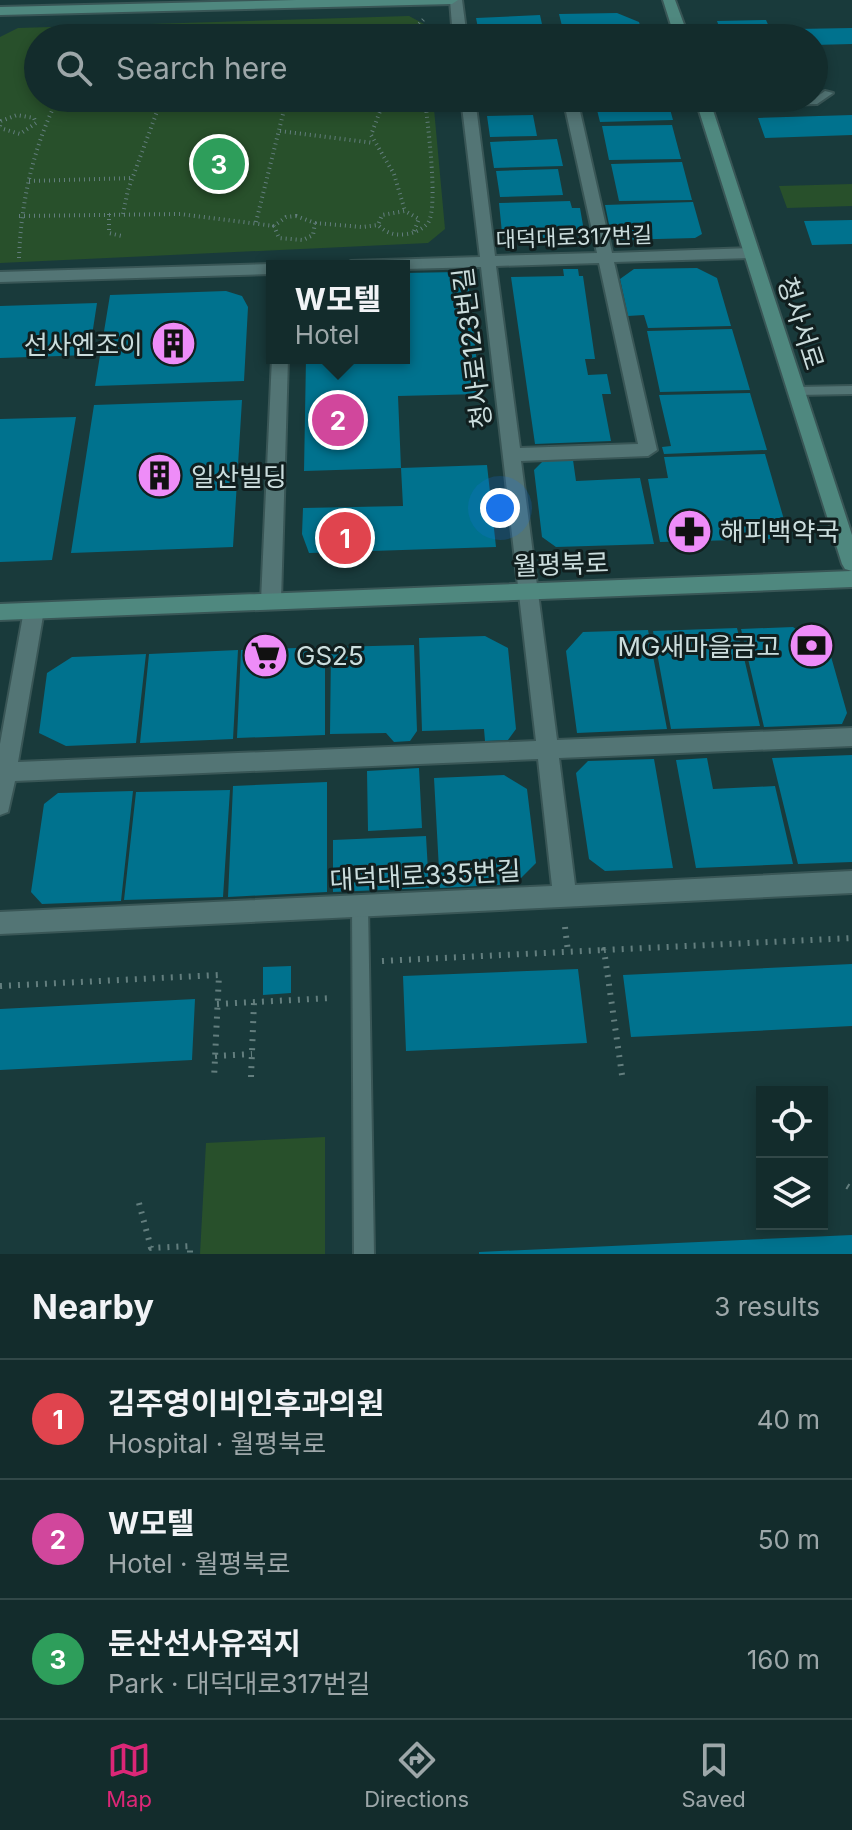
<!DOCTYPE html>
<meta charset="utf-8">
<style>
:root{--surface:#132c2c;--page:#1c3434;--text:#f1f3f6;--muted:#9da7a9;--line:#324848;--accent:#db2777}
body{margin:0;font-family:Inter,"Noto Sans KR",sans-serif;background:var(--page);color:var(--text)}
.controls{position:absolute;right:24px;bottom:24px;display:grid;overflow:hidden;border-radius:0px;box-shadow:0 4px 12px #0003}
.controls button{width:72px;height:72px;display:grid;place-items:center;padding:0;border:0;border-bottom:2px solid var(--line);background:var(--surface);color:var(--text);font:40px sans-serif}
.you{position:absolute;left:500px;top:508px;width:28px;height:28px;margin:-20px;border:6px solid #fff;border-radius:50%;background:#1a73e8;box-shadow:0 0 0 12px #1a73e833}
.badge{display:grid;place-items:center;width:52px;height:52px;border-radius:50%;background:var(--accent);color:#fff;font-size:26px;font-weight:700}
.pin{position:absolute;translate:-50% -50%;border:4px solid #fff;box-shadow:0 2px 8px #0006}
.popup{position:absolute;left:266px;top:260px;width:144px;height:104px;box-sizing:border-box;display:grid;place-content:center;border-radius:0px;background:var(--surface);filter:drop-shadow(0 2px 6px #0005);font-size:26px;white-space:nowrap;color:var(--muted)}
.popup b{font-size:30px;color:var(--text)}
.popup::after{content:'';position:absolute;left:50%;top:100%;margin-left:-16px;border:16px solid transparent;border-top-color:var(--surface)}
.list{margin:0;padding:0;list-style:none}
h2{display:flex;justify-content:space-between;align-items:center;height:104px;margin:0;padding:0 32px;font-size:34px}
h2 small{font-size:26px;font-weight:400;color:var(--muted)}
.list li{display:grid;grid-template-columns:52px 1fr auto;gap:24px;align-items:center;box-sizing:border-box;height:120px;padding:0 32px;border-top:2px solid var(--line)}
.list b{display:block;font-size:30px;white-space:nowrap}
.list p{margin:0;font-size:26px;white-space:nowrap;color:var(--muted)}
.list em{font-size:26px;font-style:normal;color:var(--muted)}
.icon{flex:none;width:44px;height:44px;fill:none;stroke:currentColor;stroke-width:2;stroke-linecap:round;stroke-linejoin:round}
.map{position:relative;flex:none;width:852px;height:1254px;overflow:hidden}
.search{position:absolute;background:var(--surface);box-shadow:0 4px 12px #0003;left:24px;right:24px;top:24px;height:88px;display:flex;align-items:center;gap:20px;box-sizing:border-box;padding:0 28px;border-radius:44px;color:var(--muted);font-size:30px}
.sheet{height:464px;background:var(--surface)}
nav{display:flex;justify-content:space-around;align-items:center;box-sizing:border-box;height:112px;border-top:2px solid var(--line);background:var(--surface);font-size:22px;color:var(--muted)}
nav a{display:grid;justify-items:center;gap:4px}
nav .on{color:var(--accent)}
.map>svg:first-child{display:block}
.green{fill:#28502b}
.building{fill:#00728e}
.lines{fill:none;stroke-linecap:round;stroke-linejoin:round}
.lane-casing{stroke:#395656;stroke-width:4}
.street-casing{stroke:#395656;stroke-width:4}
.secondary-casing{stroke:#395656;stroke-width:4}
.path-far1{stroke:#637e7e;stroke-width:4;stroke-dasharray:1 4;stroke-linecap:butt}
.path{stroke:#637e7e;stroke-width:6;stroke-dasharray:2 7;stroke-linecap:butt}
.lane{fill:#537575;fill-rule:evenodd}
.street{fill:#537575;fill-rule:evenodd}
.secondary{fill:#4f887f;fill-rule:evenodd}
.labels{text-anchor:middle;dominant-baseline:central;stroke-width:6;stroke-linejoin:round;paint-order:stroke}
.far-street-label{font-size:22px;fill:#cbdddd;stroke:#111f1f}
.street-label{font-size:26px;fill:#cbdddd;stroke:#111f1f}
.poi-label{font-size:26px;fill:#cbdddd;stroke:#111f1f;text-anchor:start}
</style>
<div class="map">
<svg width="852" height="1254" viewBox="0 0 852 1254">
<rect width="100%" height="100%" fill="#193a3b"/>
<path class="green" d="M409,16L426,25L427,38H38V98H433L445,229L428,243L0,263V37L18,28Z
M852,184V206L787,208L779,186Z
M325,1137V1254H200L206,1143Z"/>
<path class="building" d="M617,13L639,22L644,38H565L559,14Z
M540,15L545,38H480L476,18Z
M766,20L774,38H723L717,21Z
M852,28V44L814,45V38H800L796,29Z
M485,98H534L536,111L487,112Z
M594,98H667L673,120L600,122Z
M533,115L537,136L490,137L487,116Z
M852,115V135L765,138L758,118Z
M672,125L681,159L609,160L602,126Z
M557,139L563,166L494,168L490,142Z
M682,162L692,200L619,201L611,164Z
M558,169L563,195L500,197L496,171Z
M570,201L572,208H580L584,231L581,235L514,240L502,233L499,203Z
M693,202L702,234L695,238L620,240L611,234L605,205Z
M852,220V244L812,245L804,221Z
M697,268L717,278L731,326L648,328L644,315L628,316L620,279L634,269Z
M563,269H578L579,276H583L595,359H585L588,375L607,374L611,394H602L611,441L535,444L511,277L564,276Z
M457,272L468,278L480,394L398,396L401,468L304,471L306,358H404V273Z
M226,291L242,296L248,307L244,381L95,386L110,295Z
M97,303L89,355L0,358V306Z
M732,329L750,390L660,392L647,331Z
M750,393L767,450L664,454L662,447L671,446L659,395Z
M242,400L233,547L71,553L94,405Z
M76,417L52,560L0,562V419Z
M765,454L787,530L776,539L660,542L648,479L668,478L664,457Z
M573,460L576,481L640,478L654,544L556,547L542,537L534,470L543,461Z
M487,465L496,547L309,553L302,534L303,508L403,506L401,468Z
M793,627L830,653L847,713L842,724L764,727L741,629Z
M737,628L760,726L671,729L653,631Z
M648,630L667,729L577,733L566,651L583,632Z
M485,636L508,648L516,729L508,740L485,741L484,729L422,731L419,638Z
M414,645L417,731L410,741L394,742L386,733L330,734L331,647Z
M325,647V735L237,738L241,650Z
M238,650L233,739L140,743L149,654Z
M146,654L136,743L66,746L39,733L47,673L72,657Z
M852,755V862L798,864L772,758Z
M707,758L713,789L775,786L793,864L696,868L676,760Z
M654,759L673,868L605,871L589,859L576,773L588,761Z
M419,768L422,828L368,831L367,771Z
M504,775L527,789L536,863L515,884L440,888L434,778Z
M327,782V892L228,897L233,786Z
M230,790L223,897L124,900L136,792Z
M133,791L121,901L42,904L31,892L44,804L58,793Z
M426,836L429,888L333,892V840Z
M852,964V1026L631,1037L623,975Z
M291,966V993L263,995V967Z
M578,969L587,1043L406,1051L403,976Z
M195,999L192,1060L0,1070V1009Z
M852,1235V1254H479V1252Z"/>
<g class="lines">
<defs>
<path id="lane" d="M825,91L833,93L817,104L704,107L699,104L704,101L815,98Z
M852,386V394L797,395L791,391L797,387Z
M360,898L366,901L368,906L374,1254H354L352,906L354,901Z"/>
<path id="street" d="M450,0H462L467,38H453Z
M461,98H475L495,256L597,253L563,98H577L612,253L751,248L759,253L751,258L614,262L657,450L648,456L521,461L557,740L852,728V746L559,758L575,885L852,871V893L0,934V912L552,886L538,759L15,781L8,812L0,815V744L24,610L27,604H41L44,610L18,762L536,741L481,267L404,269V266H343L351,261L480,257ZM599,263L638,444L520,448L496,266Z
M272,264L278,266H272V274L0,282V272Z
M272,358H288L281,601L278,606H264L261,601Z"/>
<path id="secondary" d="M296,0H458L452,4L0,15V7Z
M663,0H675L689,38H675Z
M695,98H709L852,535V571L845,569L842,564Z
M852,571V587L0,620V604Z"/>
</defs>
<use href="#lane" class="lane-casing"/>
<use href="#street" class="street-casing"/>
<use href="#secondary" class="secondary-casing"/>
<path class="path-far1" d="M344,38H400
M405,38L425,18
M385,98L371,135L394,174L405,211
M0,126L1,121L17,115L34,118L36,123L20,134L0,128
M280,131L374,143
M29,181L134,178
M109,214V233L122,236
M123,214L128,190L162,98
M19,216L180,214L274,226
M296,216L315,223L313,235L303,240L279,238L274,226L286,217Z
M256,222L287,98
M315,223L362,227L378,225
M414,231L419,219L405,211L382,215L378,225C386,233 395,236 407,234C414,233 423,229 428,223C439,206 427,121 425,98
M19,258C21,202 33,148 58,98"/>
<path class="path" d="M565,927L568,952
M382,961L604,950
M0,986L219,975L214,1079
M217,1004L332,998
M215,1056L252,1054
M622,1075L604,950L852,938
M251,1077L254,1002
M847,1186L852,1189
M139,1203L151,1248L190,1246V1254"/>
<use href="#lane" class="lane"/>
<use href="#street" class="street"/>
<use href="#secondary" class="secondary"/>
</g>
<defs>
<symbol id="building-disc" viewBox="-11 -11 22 22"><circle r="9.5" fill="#ee8cf8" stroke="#111f1f"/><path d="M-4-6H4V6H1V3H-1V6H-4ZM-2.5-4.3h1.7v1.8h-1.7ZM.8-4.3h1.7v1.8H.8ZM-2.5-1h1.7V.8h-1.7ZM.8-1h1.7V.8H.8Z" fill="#111"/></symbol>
<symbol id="pharmacy-disc" viewBox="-11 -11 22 22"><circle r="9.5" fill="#ee8cf8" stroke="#111f1f"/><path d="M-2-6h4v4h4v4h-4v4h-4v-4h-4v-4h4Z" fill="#111"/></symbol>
<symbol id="bank-disc" viewBox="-11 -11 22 22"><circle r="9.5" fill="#ee8cf8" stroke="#111f1f"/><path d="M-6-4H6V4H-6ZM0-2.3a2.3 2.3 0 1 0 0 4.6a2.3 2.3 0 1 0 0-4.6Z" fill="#111"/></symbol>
<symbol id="supermarket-disc" viewBox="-11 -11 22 22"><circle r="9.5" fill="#ee8cf8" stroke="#111f1f"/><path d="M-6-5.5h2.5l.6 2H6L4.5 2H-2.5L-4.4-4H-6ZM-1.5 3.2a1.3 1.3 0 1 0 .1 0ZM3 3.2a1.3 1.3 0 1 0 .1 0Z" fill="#111"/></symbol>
</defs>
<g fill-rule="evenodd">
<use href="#building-disc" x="148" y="318" width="51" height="51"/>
<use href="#building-disc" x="134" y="450" width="51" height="51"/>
<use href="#pharmacy-disc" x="664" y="506" width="51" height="51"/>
<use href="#bank-disc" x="786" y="620" width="51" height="51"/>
<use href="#supermarket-disc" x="240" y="630" width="51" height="51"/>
</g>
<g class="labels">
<g class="far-street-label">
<text transform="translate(574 237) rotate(-2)">대덕대로317번길</text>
</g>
<g class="street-label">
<text transform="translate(801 323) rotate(72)">청사서로</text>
<text transform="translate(472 348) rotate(-97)">청사로123번길</text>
<text transform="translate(561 564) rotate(-2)">월평북로</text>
<text transform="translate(425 875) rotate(-3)">대덕대로335번길</text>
</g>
<g class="poi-label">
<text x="143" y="344" text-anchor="end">선사엔조이</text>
<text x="191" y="476">일산빌딩</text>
<text x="720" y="531">해피백약국</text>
<text x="780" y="646" text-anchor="end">MG새마을금고</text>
<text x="296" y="655">GS25</text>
</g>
</g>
</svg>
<div class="controls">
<button><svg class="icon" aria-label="locate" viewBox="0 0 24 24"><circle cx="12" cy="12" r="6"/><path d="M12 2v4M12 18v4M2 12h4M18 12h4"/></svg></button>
<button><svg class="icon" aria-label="layers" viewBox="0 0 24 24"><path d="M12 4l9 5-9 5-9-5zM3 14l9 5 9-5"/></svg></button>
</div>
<div class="you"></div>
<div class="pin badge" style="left:345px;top:538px;background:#e0444e">1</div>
<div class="pin badge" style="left:338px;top:420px;background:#d1479c">2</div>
<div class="popup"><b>W모텔</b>Hotel</div>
<div class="pin badge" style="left:219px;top:164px;background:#2e9e5b">3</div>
<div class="search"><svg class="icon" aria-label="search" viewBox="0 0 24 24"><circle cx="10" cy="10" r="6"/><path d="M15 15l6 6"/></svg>Search here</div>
</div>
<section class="sheet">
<h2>Nearby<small>3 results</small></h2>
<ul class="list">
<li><span class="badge" style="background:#e0444e">1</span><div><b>김주영이비인후과의원</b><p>Hospital · 월평북로</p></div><em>40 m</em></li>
<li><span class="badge" style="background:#d1479c">2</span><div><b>W모텔</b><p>Hotel · 월평북로</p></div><em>50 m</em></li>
<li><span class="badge" style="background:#2e9e5b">3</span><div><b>둔산선사유적지</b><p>Park · 대덕대로317번길</p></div><em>160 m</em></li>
</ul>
</section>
<nav>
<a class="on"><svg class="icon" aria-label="map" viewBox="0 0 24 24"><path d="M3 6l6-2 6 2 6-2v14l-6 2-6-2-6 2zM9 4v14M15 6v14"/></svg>Map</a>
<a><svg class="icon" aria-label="directions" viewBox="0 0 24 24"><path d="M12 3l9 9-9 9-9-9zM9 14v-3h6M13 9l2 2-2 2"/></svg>Directions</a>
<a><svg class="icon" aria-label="saved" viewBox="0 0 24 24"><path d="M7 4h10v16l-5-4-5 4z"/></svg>Saved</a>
</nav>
